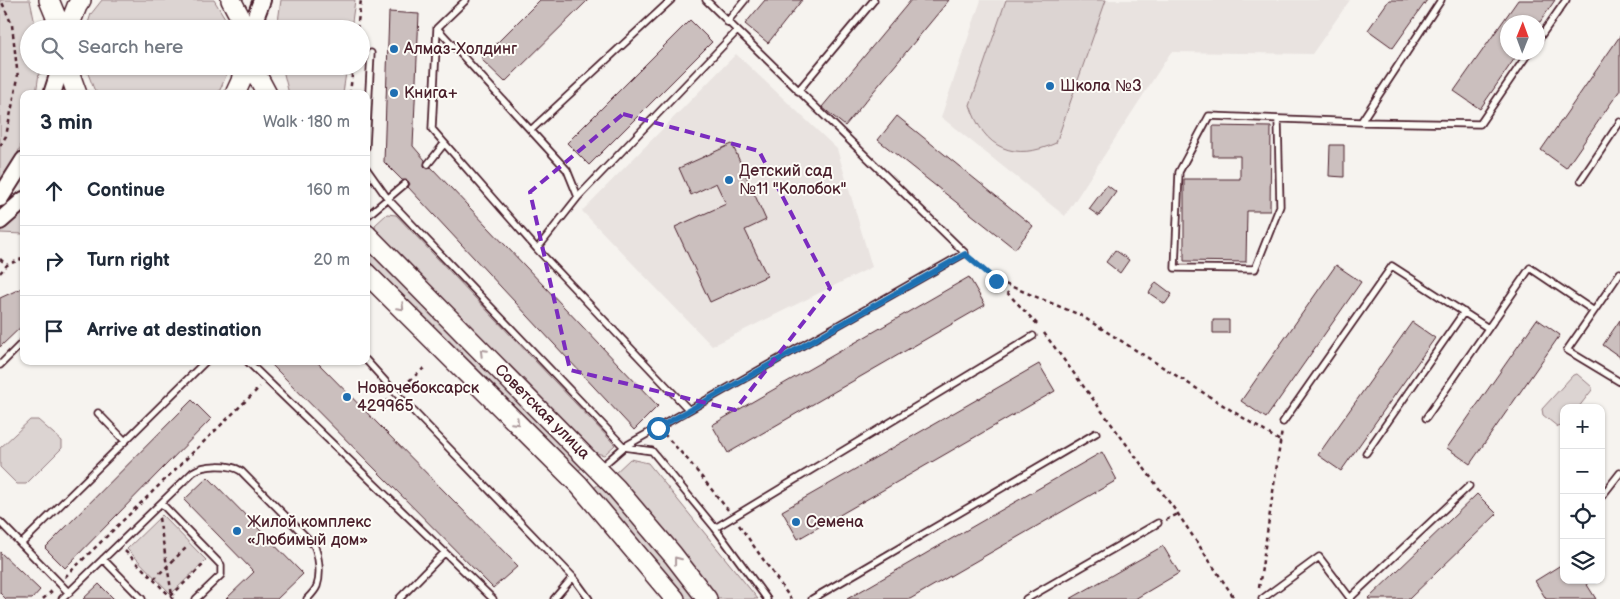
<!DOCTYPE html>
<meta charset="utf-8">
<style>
:root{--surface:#fff;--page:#f6f6f7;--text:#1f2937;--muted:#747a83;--line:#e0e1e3}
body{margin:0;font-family:"Balsamiq Sans",sans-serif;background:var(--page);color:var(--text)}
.controls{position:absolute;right:15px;bottom:15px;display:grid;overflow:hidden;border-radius:10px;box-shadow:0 1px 4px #0004}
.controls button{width:45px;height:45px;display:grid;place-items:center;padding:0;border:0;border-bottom:1px solid var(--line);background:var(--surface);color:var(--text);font:25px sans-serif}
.compass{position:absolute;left:1500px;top:15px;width:45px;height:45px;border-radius:50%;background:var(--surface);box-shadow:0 1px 4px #0004;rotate:1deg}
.stop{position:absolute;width:15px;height:15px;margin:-11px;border:4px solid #1f6fb2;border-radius:50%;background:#fff}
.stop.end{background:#1f6fb2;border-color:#fff;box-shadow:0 1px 5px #0008}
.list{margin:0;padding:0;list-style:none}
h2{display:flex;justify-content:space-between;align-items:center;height:65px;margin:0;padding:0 20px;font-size:21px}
h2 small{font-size:16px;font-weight:400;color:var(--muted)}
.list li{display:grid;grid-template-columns:32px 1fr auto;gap:15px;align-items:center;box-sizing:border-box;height:70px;padding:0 20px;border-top:1px solid var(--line)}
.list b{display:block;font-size:19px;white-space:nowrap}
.list em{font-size:16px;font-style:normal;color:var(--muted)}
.icon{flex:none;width:28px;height:28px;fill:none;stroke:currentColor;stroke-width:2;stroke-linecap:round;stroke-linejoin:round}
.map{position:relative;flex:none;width:1620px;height:599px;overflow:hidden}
.search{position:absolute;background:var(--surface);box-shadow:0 1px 4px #0004;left:20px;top:20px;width:350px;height:55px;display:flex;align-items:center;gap:12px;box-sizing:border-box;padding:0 18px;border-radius:28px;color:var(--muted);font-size:19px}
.panel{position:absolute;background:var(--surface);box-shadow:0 1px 4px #0004;left:20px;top:90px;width:350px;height:275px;border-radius:10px}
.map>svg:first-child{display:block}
.built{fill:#e9e3e0}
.green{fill:#dcd4d2;stroke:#937a7e}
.building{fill:#cbbfbe;stroke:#4a1f2b}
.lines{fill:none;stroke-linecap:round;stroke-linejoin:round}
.service-casing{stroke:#4a1f2b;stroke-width:9}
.secondary-casing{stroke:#4a1f2b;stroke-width:20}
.primary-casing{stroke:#4a1f2b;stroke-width:22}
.path{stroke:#4a1f2b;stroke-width:2.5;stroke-dasharray:4 4;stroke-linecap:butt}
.service{stroke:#fdfcf7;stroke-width:5.5}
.secondary{stroke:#fdfcf7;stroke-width:16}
.primary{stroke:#fdfcf7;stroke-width:19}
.oneway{stroke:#ac999b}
.route{stroke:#1f6fb2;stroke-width:6}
.marked{fill:none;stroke:#7b2cbf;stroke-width:4;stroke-dasharray:10 6;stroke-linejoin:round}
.poi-dot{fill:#1f6fb2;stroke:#fdfcf7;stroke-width:2}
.labels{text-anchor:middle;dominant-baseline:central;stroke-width:4;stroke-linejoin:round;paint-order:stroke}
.poi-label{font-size:16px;fill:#4a1f2b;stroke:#fdfcf7;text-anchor:start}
.street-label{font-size:16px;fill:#4a1f2b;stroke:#fdfcf7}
</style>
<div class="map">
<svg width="1620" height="599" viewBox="0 0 1620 599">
<rect width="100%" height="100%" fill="#f6f3ef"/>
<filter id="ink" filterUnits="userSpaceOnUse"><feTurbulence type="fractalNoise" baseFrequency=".02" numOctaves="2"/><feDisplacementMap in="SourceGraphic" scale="10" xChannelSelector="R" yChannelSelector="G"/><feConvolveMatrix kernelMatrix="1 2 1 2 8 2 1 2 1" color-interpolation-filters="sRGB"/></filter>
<g filter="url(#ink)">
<path class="built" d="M981,0H1350L1312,54L1171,52L1065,216L941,117Z
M736,54L837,149L872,267L712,346L582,211Z"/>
<path class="green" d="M0,0H30L36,29H29V66H40L36,94H24V138L9,174L0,184Z
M102,0H214L228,23L229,29H86L91,14Z
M281,0H355L351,29H277Z
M1006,0H1106L1056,143C1014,162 984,149 970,105Z
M85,66H230L220,90L216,94H99L94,89Z
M282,66H347L343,93L289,94Z
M24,208V234L0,233V230Z
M387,214L396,215L615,445L604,455L589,451L376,236L375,225Z
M366,246L584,466L576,473L366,258Z
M1577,374L1592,387V390L1578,408H1564V425L1558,427L1543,415L1542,409L1573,375Z
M30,420H38L62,441V448L26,484H17L0,467V448Z
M630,459L648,463L758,599H715L613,475Z
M599,484L639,528L696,599H686L633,534L593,489Z
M162,515L206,560L171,594L127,549Z"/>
<path class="building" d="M540,0H588L505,82L481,59Z
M765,0H802L768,43L745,24Z
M911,0H949L845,126L822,107Z
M1389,0H1427L1393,48L1368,30Z
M1518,0H1555L1540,22H1508V52H1519L1480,109L1454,91Z
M389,12L419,14L413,146L425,160L424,166L428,169L431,167L658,406L634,430L408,187L410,184L408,181L402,180L384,162Z
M690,20L712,42L589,165L567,143Z
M1620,36V90L1566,168L1541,150Z
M897,116L1033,226L1015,249L878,140Z
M1213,126L1271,127L1270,211H1247L1246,262L1184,261V179H1240V156H1213Z
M732,144L766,220L745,230L767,276L710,302L675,227L726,204L716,183L691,195L679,168Z
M1330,145H1344V177L1329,176Z
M1107,185L1116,192L1099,216L1089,209Z
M1115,250L1129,260L1120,273L1106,262Z
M1336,265L1361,282L1266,418L1241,401Z
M969,277L985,305L728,453L712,425Z
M1156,282L1172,294L1165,304L1149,293Z
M24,287V324L0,347V298Z
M1537,319L1560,335L1470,464L1447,448Z
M1213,320H1229V333H1213Z
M1620,320V357L1603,345Z
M1412,322L1435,338L1341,471L1318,455Z
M268,361H316L518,566L493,588Z
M1039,364L1055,391L798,539L782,511Z
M192,400L211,419L65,568L45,548Z
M1102,452L1117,480L910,599H847Z
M208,477L303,574L277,599H226L254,572L184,500Z
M1477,494L1497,514L1409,599H1368Z
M1163,546L1179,573L1135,599H1070Z
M0,552L40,590L32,599H6L0,593Z
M1564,563V580H1584L1596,599H1546L1535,581Z
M99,584L114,599H83Z"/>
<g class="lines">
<defs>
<path id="service" d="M466,0L437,28L432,129L537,249L689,410
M727,22L745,0
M437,28L567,170L578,197
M1538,40L1566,0
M798,91L874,0
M1278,120L1280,206L1255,269L1175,268L1179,172L1209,116L1361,122L1480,124L1529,52
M1361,122L1441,0
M531,130L671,0
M366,147L371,53
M428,164L444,144
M366,168L388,199L624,447L652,451L715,528L767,599
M1581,180L1620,122
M366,217L405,184
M537,249L578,197L737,31
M1594,311L1620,273
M366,360L395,392L573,577L589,599
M247,361L493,599
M0,365L24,341
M98,413L125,441
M1426,418L1530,268L1594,311L1567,350L1620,382
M1283,422L1392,266L1488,328
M1366,453L1464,312
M600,468L624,447L965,253L706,0
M1602,496L1620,473
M161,503L221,565V575L196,599
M0,522L69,593
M715,528L1033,336
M21,544L206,361
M103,559L142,599
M62,599L193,472C204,464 230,464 241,471L314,545C319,556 321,575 317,586C315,591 311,595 307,599
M399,599L444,553
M554,599L573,577
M812,599L1096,433
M1026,599L1158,523
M1262,599L1319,557L1350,598L1469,486"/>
<path id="secondary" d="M251,29L262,0
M52,94L61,66
M0,198L24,160
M0,221L24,200"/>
<path id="primary" d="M49,0L61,29
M231,0L239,15L243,29
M68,29L77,6L81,0
M67,66L77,94
M252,66L267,94
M235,94L241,81L244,66
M366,234L616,488L673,555L707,599
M366,273L579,485L675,599"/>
</defs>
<use href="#service" class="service-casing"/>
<use href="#secondary" class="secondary-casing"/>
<use href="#primary" class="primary-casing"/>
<path class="path" d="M357,29L361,0
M350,94L353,66
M0,146L6,136L18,78L12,25L1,0
M0,259L7,265
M972,259L996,281L1039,326
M0,273L7,265L24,258
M998,281L1080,315L1280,441
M1044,333L1178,514L1235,599
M403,386L424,368
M380,408L388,400
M664,434L688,460L728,510
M159,518L172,595
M1166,520L1178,514
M739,525L791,599
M125,551L173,599
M65,577L260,387
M154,579L188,546
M1259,588L1282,430
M171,596L205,563
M43,599L53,590"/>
<use href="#service" class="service"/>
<use href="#secondary" class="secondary"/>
<use href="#primary" class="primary"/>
</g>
<defs><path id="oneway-chevron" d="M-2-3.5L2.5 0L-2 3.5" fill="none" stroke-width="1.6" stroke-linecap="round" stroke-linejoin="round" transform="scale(1.25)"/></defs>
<g class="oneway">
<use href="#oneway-chevron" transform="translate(401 307) rotate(45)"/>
<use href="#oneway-chevron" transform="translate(483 352) rotate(-135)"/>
<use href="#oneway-chevron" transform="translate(516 422) rotate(45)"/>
<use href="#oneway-chevron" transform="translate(677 560) rotate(-128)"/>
</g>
</g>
<g class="lines" filter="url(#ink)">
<path class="route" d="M658,428L965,254L996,281"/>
</g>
<path class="marked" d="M623,114L759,151L830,288L735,410L570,370L530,192Z"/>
<g class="poi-dot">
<circle cx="394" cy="49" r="5"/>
<circle cx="1050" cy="86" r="5"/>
<circle cx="394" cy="93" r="5"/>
<circle cx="729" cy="180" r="5"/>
<circle cx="347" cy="397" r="5"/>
<circle cx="796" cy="522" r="5"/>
<circle cx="237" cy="531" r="5"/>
</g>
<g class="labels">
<g class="poi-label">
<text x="404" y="49">Алмаз-Холдинг</text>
<text x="1060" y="86">Школа №3</text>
<text x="404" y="93">Книга+</text>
<text x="739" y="171">Детский сад<tspan x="739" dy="18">№11 "Колобок"</tspan></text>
<text x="357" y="388">Новочебоксарск<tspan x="357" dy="18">429965</tspan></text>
<text x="247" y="522">Жилой комплекс<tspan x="247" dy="18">«Любимый дом»</tspan></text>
<text x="806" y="522">Семена</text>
</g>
<g class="street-label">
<text transform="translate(542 412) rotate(45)">Советская улица</text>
</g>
</g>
</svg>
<div class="controls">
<button>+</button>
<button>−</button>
<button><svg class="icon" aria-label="locate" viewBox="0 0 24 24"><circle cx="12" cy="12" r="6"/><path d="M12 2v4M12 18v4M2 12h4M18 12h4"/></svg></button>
<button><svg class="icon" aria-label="layers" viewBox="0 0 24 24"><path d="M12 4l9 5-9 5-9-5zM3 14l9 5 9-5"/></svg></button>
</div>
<svg class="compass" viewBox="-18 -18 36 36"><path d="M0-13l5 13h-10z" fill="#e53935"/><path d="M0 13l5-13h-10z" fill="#747a83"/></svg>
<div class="stop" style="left:658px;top:428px"></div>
<div class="stop end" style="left:996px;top:281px"></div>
<div class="search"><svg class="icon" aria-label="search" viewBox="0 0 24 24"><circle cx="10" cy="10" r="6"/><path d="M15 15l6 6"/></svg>Search here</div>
<section class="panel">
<h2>3 min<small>Walk · 180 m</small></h2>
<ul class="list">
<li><svg class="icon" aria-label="ahead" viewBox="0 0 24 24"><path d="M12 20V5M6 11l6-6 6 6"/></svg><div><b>Continue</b></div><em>160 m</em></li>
<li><svg class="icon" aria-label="right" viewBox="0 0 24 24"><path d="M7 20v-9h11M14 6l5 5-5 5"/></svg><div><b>Turn right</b></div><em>20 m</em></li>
<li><svg class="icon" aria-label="arrive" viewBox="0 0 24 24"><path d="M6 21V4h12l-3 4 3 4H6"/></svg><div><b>Arrive at destination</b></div></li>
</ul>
</section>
</div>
